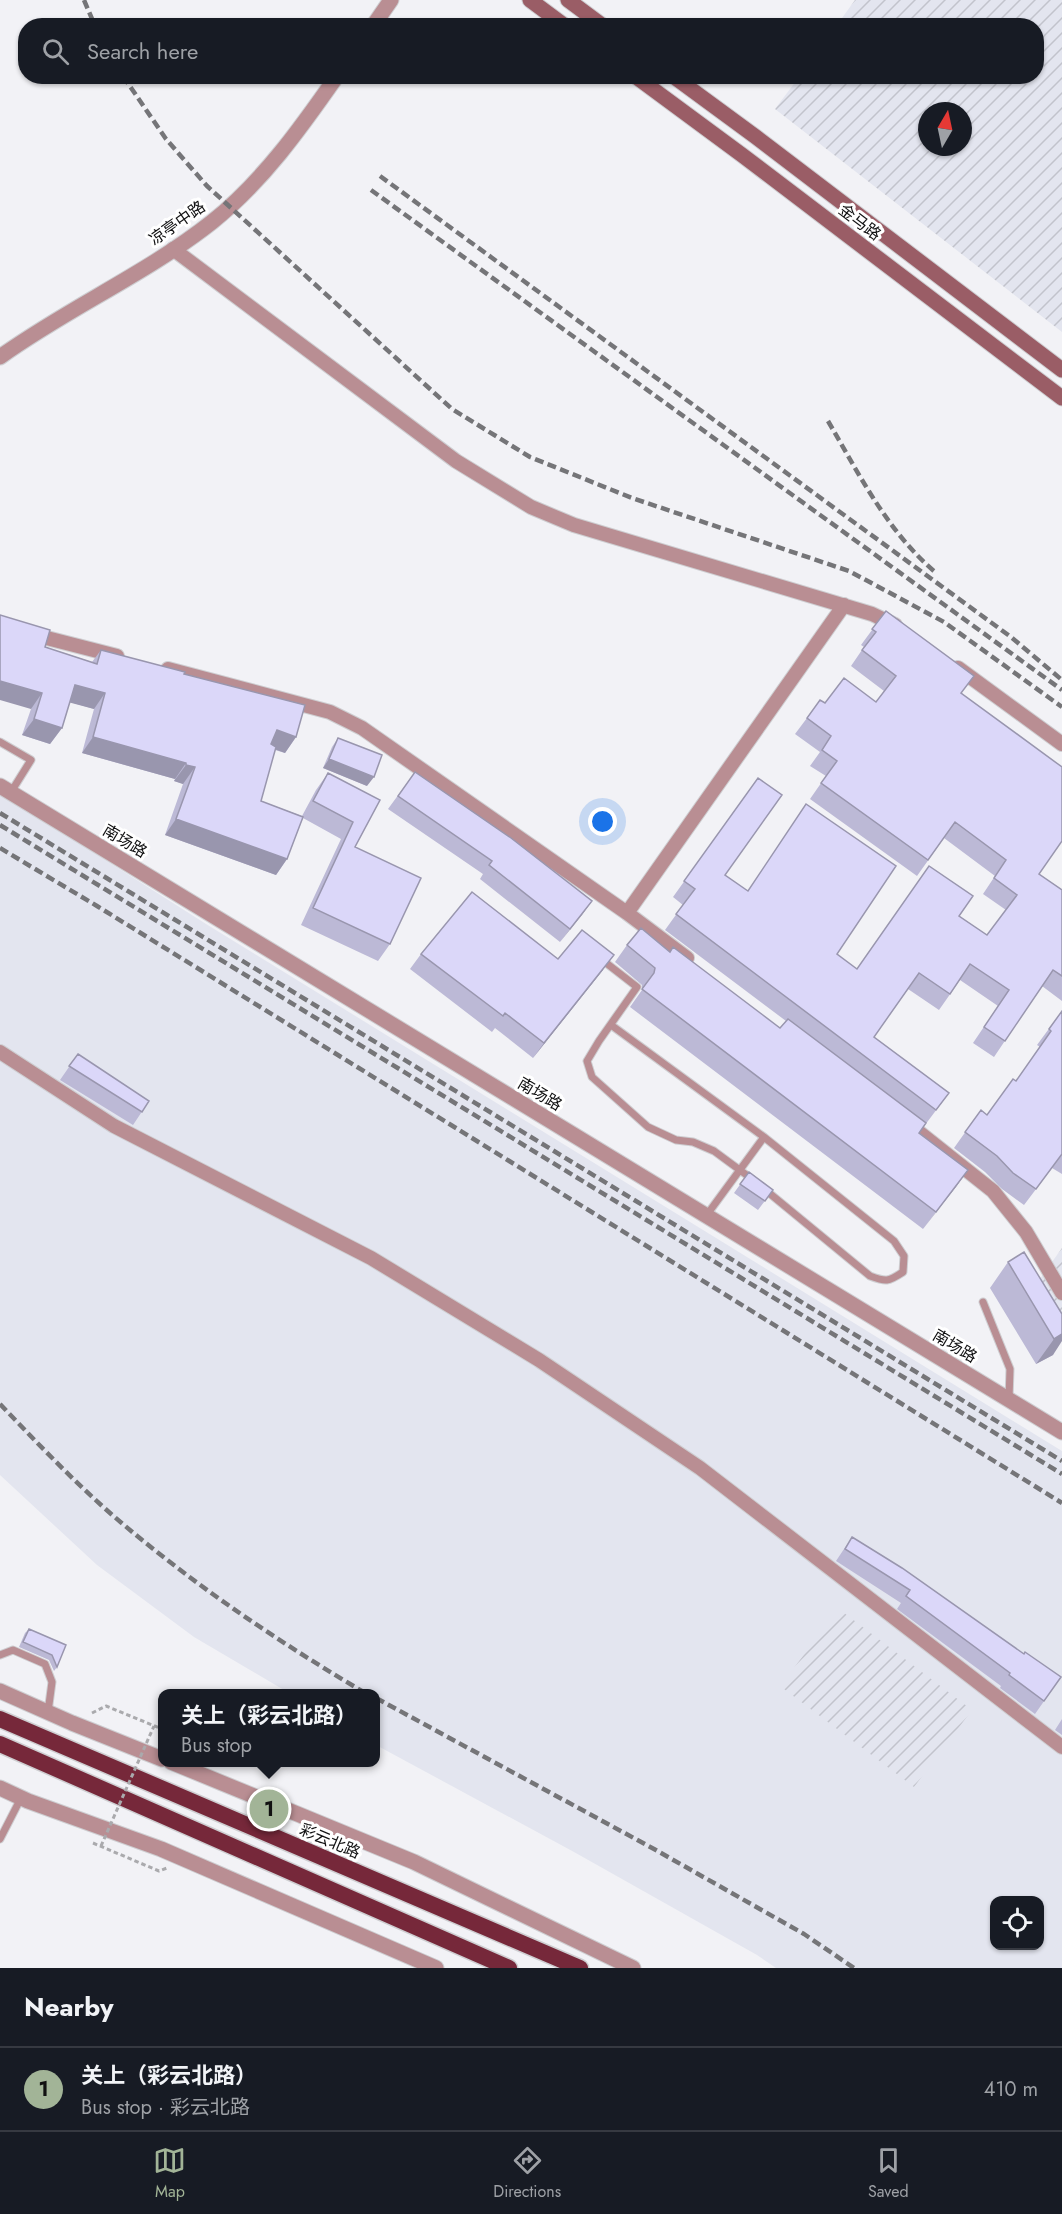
<!DOCTYPE html>
<meta charset="utf-8">
<style>
:root{--surface:#171b24;--page:#242831;--text:#f1f3f6;--muted:#9ea1a6;--line:#363941;--accent:#a2b497}
body{margin:0;font-family:Jost,"Noto Sans SC",sans-serif;background:var(--page);color:var(--text)}
.controls{position:absolute;right:18px;bottom:18px;display:grid;overflow:hidden;border-radius:12px;box-shadow:0 2px 4px #0004}
.controls button{width:54px;height:54px;display:grid;place-items:center;padding:0;border:0;border-bottom:2px solid var(--line);background:var(--surface);color:var(--text);font:30px sans-serif}
.compass{position:absolute;left:918px;top:102px;width:54px;height:54px;border-radius:50%;background:var(--surface);box-shadow:0 2px 4px #0004;rotate:9deg}
.you{position:absolute;left:603px;top:822px;width:21px;height:21px;margin:-15px;border:4px solid #fff;border-radius:50%;background:#1a73e8;box-shadow:0 0 0 9px #1a73e833}
.badge{display:grid;place-items:center;width:39px;height:39px;border-radius:50%;background:var(--accent);color:#111;font-size:20px;font-weight:700}
.pin{position:absolute;translate:-50% -50%;border:3px solid #fff;box-shadow:0 2px 6px #0006}
.popup{position:absolute;left:158px;top:1689px;width:222px;height:78px;box-sizing:border-box;display:grid;place-content:center;border-radius:12px;background:var(--surface);filter:drop-shadow(0 2px 4px #0005);font-size:20px;white-space:nowrap;color:var(--muted)}
.popup b{font-size:22px;color:var(--text)}
.popup::after{content:'';position:absolute;left:50%;top:100%;margin-left:-12px;border:12px solid transparent;border-top-color:var(--surface)}
.list{margin:0;padding:0;list-style:none}
h2{display:flex;justify-content:space-between;align-items:center;height:78px;margin:0;padding:0 24px;font-size:26px}
h2 small{font-size:20px;font-weight:400;color:var(--muted)}
.list li{display:grid;grid-template-columns:39px 1fr auto;gap:18px;align-items:center;box-sizing:border-box;height:84px;padding:0 24px;border-top:2px solid var(--line)}
.list b{display:block;font-size:22px;white-space:nowrap}
.list p{margin:0;font-size:20px;white-space:nowrap;color:var(--muted)}
.list em{font-size:20px;font-style:normal;color:var(--muted)}
.icon{flex:none;width:33px;height:33px;fill:none;stroke:currentColor;stroke-width:2;stroke-linecap:round;stroke-linejoin:round}
.map{position:relative;flex:none;width:1062px;height:1968px;overflow:hidden}
.search{position:absolute;background:var(--surface);box-shadow:0 2px 4px #0004;left:18px;right:18px;top:18px;height:66px;display:flex;align-items:center;gap:15px;box-sizing:border-box;padding:0 21px;border-radius:24px;color:var(--muted);font-size:22px}
.sheet{height:162px;background:var(--surface)}
nav{display:flex;justify-content:space-around;align-items:center;box-sizing:border-box;height:84px;border-top:2px solid var(--line);background:var(--surface);font-size:16px;color:var(--muted)}
nav a{display:grid;justify-items:center;gap:3px}
nav .on{color:var(--accent)}
.map>svg:first-child{display:block}
.built{fill:#e3e5ef;fill-rule:evenodd}
.industrial{fill:url(#industrial-furrows);fill-rule:evenodd}
.lines{fill:none;stroke-linecap:round;stroke-linejoin:round}
.service-casing{stroke:#ceced1;stroke-width:9}
.minor-casing{stroke:#ceced1;stroke-width:16}
.tertiary-casing{stroke:#ceced1;stroke-width:17}
.secondary-casing{stroke:#ceced1;stroke-width:17}
.trunk-casing{stroke:#ceced1;stroke-width:19}
.path{stroke:#aaaaad;stroke-width:3;stroke-dasharray:4.5 3;stroke-linecap:butt}
.service{stroke:#b98e93;stroke-width:7}
.minor{stroke:#b98e93;stroke-width:14}
.tertiary{stroke:#b98e93;stroke-width:15}
.secondary{stroke:#9a5d66;stroke-width:15}
.trunk{stroke:#76283a;stroke-width:16}
.rail{stroke:#757578;stroke-width:4.5;stroke-dasharray:9 4.5;stroke-linecap:butt}
.path-bridge{stroke:#aaaaad;stroke-width:3;stroke-dasharray:4.5 3;stroke-linecap:butt}
.wall{fill:#bcb9d6}
.shaded-wall{fill:#9996ae}
.building{fill:#dbd7f9;stroke:#9996ae;stroke-width:1.5}
.labels{text-anchor:middle;dominant-baseline:central;stroke-width:6;stroke-linejoin:round;paint-order:stroke}
.street-label{font-size:16px;fill:#101011;stroke:#fff}
</style>
<div class="map">
<svg width="1062" height="1968" viewBox="0 0 1062 1968">
<defs>
<pattern id="industrial-furrows" width="10" height="10" patternUnits="userSpaceOnUse" patternTransform="scale(1.5)"><rect width="10" height="10" fill="#e3e5ef"/><path d="M-1 1l2-2M0 10L10 0M9 11l2-2" fill="none" stroke="#c2c3cc"/></pattern>
</defs>
<rect width="100%" height="100%" fill="#f2f2f6"/>
<path class="built" d="M0,793L206,924L1062,1451V1968H776L757,1955L574,1852L376,1745V1694L289,1693L194,1637L97,1565L0,1475ZM994,1900H1040V1946H994Z"/>
<path class="industrial" d="M855,0H1062V332L775,109L799,77L1036,76V26L837,25ZM927,111H963V147H927Z
M1062,1248V1332L1037,1283Z
M839,1609L972,1710L914,1787L780,1686Z"/>
<g class="lines">
<defs>
<path id="service" d="M0,742L31,760L11,792
M601,959L637,987L599,1041L587,1061L592,1077L648,1127L676,1140L693,1142L714,1151L752,1179
M611,1025L764,1137L894,1241L904,1256L903,1272C888,1282 886,1282 870,1276L763,1188
M706,1216L764,1137
M983,1302L1010,1369L1009,1399
M0,1655L13,1650L45,1664L52,1682L48,1712
M0,1839L21,1798"/>
<path id="minor" d="M173,249L456,461L531,507L574,525L872,614L895,625
M0,626L117,656
M958,668L1062,744
M168,669L330,712L362,728L627,913L687,958
M627,913L844,605
M0,1052L114,1126L371,1258L539,1360L700,1468L1062,1747
M906,1122L993,1191L1026,1232L1062,1293"/>
<path id="tertiary" d="M373,26L391,0
M0,357C68,308 146,274 212,222C263,181 300,129 337,76
M0,786L1062,1432
M0,1691L72,1723L162,1759
M171,1762L414,1862L633,1968
M0,1788L28,1801L161,1849L436,1968"/>
<path id="secondary" d="M530,0L565,26
M568,0L603,26
M635,76L742,155L1062,398
M673,76L756,137L1062,370"/>
<path id="trunk" d="M0,1719L580,1968
M0,1744L509,1968"/>
</defs>
<use href="#service" class="service-casing"/>
<use href="#minor" class="minor-casing"/>
<use href="#tertiary" class="tertiary-casing"/>
<use href="#secondary" class="secondary-casing"/>
<use href="#trunk" class="trunk-casing"/>
<path class="path" d="M92,1713L106,1706L162,1729
M93,1843L159,1871L167,1868"/>
<use href="#service" class="service"/>
<use href="#minor" class="minor"/>
<use href="#tertiary" class="tertiary"/>
<use href="#secondary" class="secondary"/>
<use href="#trunk" class="trunk"/>
<path class="rail" d="M84,0L95,26
M123,76L166,139L207,186L452,409L530,457L632,498L849,571L944,622L1062,707
M380,176L1011,637L1062,680
M371,190L1062,690
M828,421C859,474 887,531 935,572
M0,813L1062,1461
M0,825L1062,1474
M0,848L97,906L1062,1503
M0,1404C40,1446 80,1488 124,1525C200,1589 282,1644 367,1694
M376,1698L654,1849L804,1934L854,1968"/>
<path class="path-bridge" d="M101,1846L154,1726"/>
</g>
<path class="wall" d="M886,611L962,693L1039,874L1062,890V1001L1042,986L994,1057L973,1043L998,1006L960,980L939,1010L908,989L874,1037L949,1093L919,1133L968,1170L923,1229L630,1007L642,990V985L615,962L627,945L670,952L780,1028L786,1021L665,930L683,905L673,897L758,778L725,875L857,969L959,916L987,935L1006,910L983,894L995,876L944,838L917,876L810,799L826,776L810,766L820,752L795,734L807,718L825,703L876,702L884,691L851,666L864,647L861,645Z
M45,647L92,662L101,650L184,674L296,737L285,753L275,750L261,801L302,816L316,790L328,773L380,800L355,847L390,944L378,961L301,925L341,839L303,818L287,859L276,875L165,835L183,784L174,781L175,779L82,753L94,709L70,702L62,728L50,744L22,735L31,709Z
M338,738L367,786L323,768L332,747Z
M415,772L592,901L560,942L480,879L483,874L388,809Z
M421,954L558,959L603,970L533,1058L495,1028L492,1032L410,969Z
M1062,1011V1174L1052,1168L1024,1205L1002,1189L985,1172L954,1148L981,1110L987,1115L1016,1081L1040,1047L1037,1045Z
M78,1054L149,1101L133,1125L60,1080Z
M749,1172L773,1190L758,1210L734,1193Z
M1008,1262L1062,1314L1053,1355L1036,1364L990,1288Z
M852,1537L1024,1654L1061,1677L1035,1714L1000,1688L1001,1686L897,1609L901,1603L836,1561Z
M29,1629L66,1645L57,1667L54,1671L49,1660L19,1647L25,1633Z
M1062,1719V1735L1055,1730Z"/>
<path class="shaded-wall" d="M0,681L42,693L31,709L0,700Z
M75,685L105,693L94,709L64,701Z
M34,719L62,728L50,744L22,735Z
M277,730L296,737L285,753L266,746Z
M93,737L186,763L175,779L82,753Z
M329,759L374,777L367,786L323,768Z
M186,765L195,767L183,784L174,781Z
M176,819L287,859L276,875L165,835Z
M592,901L582,915L560,942L570,929Z
M614,955L603,970L533,1058L544,1043Z
M968,1170L956,1187L923,1229L936,1212Z
M1062,1334V1341L1053,1355L1036,1364L1054,1339Z"/>
<path class="building" d="M886,611L974,676L961,693L1062,767V841L1039,874L1062,890V976L1053,970L1005,1041L984,1027L1009,990L970,964L950,994L919,973L874,1037L949,1093L936,1110L676,914L695,889L684,881L758,778L782,795L725,875L748,891L806,804L896,866L837,954L857,969L929,866L973,896L959,916L987,935L1017,895L994,878L1006,860L955,822L928,860L821,783L837,761L822,750L831,736L807,718L820,700L825,703L844,678L876,702L896,676L862,650L876,632L872,629Z
M0,615L50,630L45,647L97,664L101,650L185,672L184,674L305,705L296,737L277,730L271,744L276,747L261,801L303,817L287,859L176,819L195,767L186,765V763L93,737L105,693L75,685L62,728L34,719L42,693L0,681Z
M338,738L382,755L374,777L329,759Z
M415,772L511,838L592,901L570,929L489,865L492,861L398,796Z
M328,773L380,800L355,847L421,878L390,944L313,908L353,822L313,801Z
M472,892L558,959L582,930L614,955L544,1043L505,1013L503,1016L421,954Z
M641,928L670,952L673,947L780,1028L788,1019L926,1123L919,1133L968,1170L936,1212L642,989L654,973L655,968L627,945Z
M1062,1011V1154L1036,1189L1013,1173L997,1156L965,1132L981,1110L987,1115L1013,1079L1016,1081L1051,1031L1049,1029Z
M78,1054L149,1101L142,1112L69,1066Z
M749,1172L773,1190L765,1201L740,1184Z
M1024,1252L1062,1314V1334L1054,1339L1008,1262Z
M852,1537L902,1568L1024,1654L1025,1652L1061,1677L1044,1701L1009,1675L1010,1673L906,1596L910,1590L845,1549Z
M29,1629L66,1645L57,1667L52,1655L23,1642Z"/>
<g class="labels">
<g class="street-label">
<text transform="translate(860 222) rotate(37)">金马路</text>
<text transform="translate(177 223) rotate(-35)">凉亭中路</text>
<text transform="translate(125 841) rotate(31)">南场路</text>
<text transform="translate(540 1094) rotate(31)">南场路</text>
<text transform="translate(955 1346) rotate(31)">南场路</text>
<text transform="translate(330 1841) rotate(23)">彩云北路</text>
</g>
</g>
</svg>
<div class="controls">
<button><svg class="icon" aria-label="locate" viewBox="0 0 24 24"><circle cx="12" cy="12" r="6"/><path d="M12 2v4M12 18v4M2 12h4M18 12h4"/></svg></button>
</div>
<svg class="compass" viewBox="-18 -18 36 36"><path d="M0-13l5 13h-10z" fill="#e53935"/><path d="M0 13l5-13h-10z" fill="#9ea1a6"/></svg>
<div class="you"></div>
<div class="pin badge" style="left:269px;top:1809px">1</div>
<div class="popup"><b>关上（彩云北路）</b>Bus stop</div>
<div class="search"><svg class="icon" aria-label="search" viewBox="0 0 24 24"><circle cx="10" cy="10" r="6"/><path d="M15 15l6 6"/></svg>Search here</div>
</div>
<section class="sheet">
<h2>Nearby<small></small></h2>
<ul class="list">
<li><span class="badge">1</span><div><b>关上（彩云北路）</b><p>Bus stop · 彩云北路</p></div><em>410 m</em></li>
</ul>
</section>
<nav>
<a class="on"><svg class="icon" aria-label="map" viewBox="0 0 24 24"><path d="M3 6l6-2 6 2 6-2v14l-6 2-6-2-6 2zM9 4v14M15 6v14"/></svg>Map</a>
<a><svg class="icon" aria-label="directions" viewBox="0 0 24 24"><path d="M12 3l9 9-9 9-9-9zM9 14v-3h6M13 9l2 2-2 2"/></svg>Directions</a>
<a><svg class="icon" aria-label="saved" viewBox="0 0 24 24"><path d="M7 4h10v16l-5-4-5 4z"/></svg>Saved</a>
</nav>
